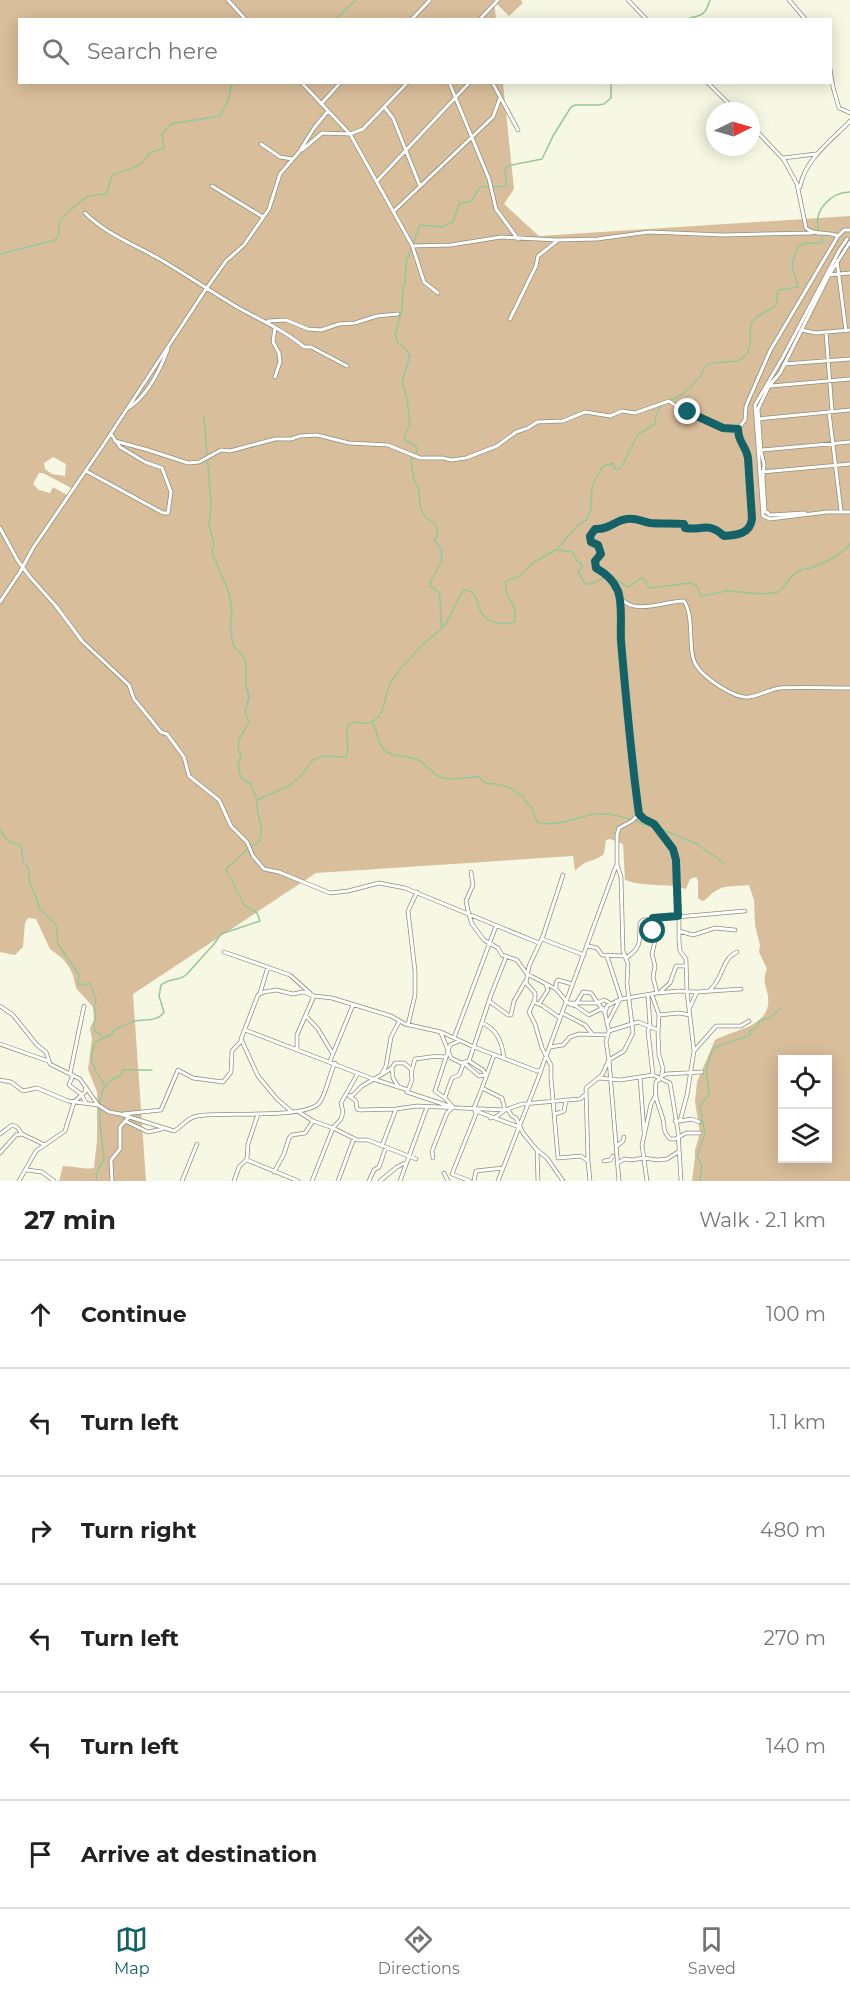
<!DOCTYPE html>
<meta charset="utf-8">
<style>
:root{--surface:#fff;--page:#f2f2f2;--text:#222;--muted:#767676;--line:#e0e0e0;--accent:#126267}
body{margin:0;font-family:Montserrat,sans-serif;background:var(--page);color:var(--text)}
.controls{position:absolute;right:18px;bottom:18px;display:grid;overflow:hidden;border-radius:0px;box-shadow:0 3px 15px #0003}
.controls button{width:54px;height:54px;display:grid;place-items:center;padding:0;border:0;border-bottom:2px solid var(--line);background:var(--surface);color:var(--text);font:30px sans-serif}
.compass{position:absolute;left:706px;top:102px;width:54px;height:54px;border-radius:50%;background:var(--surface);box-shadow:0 3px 15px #0003;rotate:85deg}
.stop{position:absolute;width:18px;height:18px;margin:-14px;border:4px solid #126267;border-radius:50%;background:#fff}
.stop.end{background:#126267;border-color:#fff;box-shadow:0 2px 6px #0008}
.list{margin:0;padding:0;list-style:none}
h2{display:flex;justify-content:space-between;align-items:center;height:78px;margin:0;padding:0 24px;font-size:26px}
h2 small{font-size:20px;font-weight:400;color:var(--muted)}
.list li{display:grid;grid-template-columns:39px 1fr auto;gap:18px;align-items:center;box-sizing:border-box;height:108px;padding:0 24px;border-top:2px solid var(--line)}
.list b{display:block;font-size:22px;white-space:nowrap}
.list em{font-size:20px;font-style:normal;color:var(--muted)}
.icon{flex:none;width:33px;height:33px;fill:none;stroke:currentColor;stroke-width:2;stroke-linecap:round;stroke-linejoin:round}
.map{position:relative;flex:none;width:850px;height:1181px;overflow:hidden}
.search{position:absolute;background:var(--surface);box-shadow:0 3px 15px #0003;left:18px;right:18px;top:18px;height:66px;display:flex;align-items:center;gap:15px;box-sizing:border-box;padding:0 21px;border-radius:0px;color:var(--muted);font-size:22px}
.sheet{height:726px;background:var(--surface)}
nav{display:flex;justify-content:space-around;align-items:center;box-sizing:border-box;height:84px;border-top:2px solid var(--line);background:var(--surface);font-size:16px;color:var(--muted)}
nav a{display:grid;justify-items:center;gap:3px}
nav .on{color:var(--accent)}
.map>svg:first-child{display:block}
.green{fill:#d9be9b;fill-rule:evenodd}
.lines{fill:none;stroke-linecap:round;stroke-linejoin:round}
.stream{stroke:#94c897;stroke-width:1.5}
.street-casing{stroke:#8e8f7c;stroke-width:4.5}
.street{stroke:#fff;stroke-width:3}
.route{stroke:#126267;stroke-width:8}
</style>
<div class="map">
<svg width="850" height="1181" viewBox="0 0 850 1181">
<rect width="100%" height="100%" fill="#f7f8e3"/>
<path class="green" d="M0,0H494L496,19L20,20V82L503,83L514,189L504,204L539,236L850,216V1181H692L695,1158V1150L700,1133L695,1102L697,1082L715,1040C735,1029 772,1027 768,996C766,984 762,981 767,969L759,952L760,945L755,925L754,900L749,885C738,887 724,884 714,892C709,895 708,899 702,901L698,898V881L696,877L690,879L686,889C666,882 645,888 625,880L623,844L610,839L606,840L604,854C593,863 587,858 575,871L573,856L316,873L133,994L146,1181H59L63,1166C71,1166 88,1170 94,1168L97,1140V1092L88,1069L92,1039L90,1028L94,1020L93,1007L76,988L73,975L69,967L63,959L50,949L36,919L28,918L25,923L23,947L15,955L0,952ZM53,457L66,464L65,476L52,474L45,469L44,463ZM39,473H43L73,489L67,495L53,487L50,493L39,490L33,484ZM782,1060H828V1158H782Z
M499,0H521L523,3L509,16L496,3Z"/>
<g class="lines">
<path class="stream" d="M334,20L356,0
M684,20C700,14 704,19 710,0
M819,231C812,211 831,192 850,192
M0,254L55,240L58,236L60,221C64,216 82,199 87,197C93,194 100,196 107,193L112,175C128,169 141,169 149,153L164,148L162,134L171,124L220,116L228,101L232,82
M669,401C688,392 697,384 706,365C718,359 734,365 743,358C756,347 747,330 752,322C757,314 769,311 776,306L778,290L798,287L792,266L795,253L798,247L806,243H822V235
M204,417L211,503L209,524L214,545L212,552L229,593L232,611L230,625L233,645L245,659L246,664V684L249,697L245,712L249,722C243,733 233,744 241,755L238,765L241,778L251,784L257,800
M557,550L572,552L578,562L582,564V568L578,572L585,584C595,585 602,576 610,577C616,578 623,585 629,587L639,579L644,578L649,588L690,583L696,585L701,596L727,591L764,594L779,592L794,574L801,570
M805,569C817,568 844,553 850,544
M442,627C440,619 441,596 439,593C438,591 433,588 431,587L430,582L442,561L441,549L434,540L438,535L436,525L424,515L420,506L419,490L414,479L411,460L417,451L416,446L406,441L404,438L410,424L407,399L402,382L410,356L405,348L398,343L395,334L402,309L403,286L405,285L406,263L420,225L442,227L453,222L459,204L471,201C474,198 476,191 480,188C483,185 499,188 506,186C508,179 502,172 507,166L542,159L553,136L571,107L575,105H598L604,104L611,98V82
M372,722C378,730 376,740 382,747C390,759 404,754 416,759C426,763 432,774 442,778C449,780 470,778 478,776L485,783C494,784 502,784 510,788C515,791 518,794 523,796L525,801L532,808L537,822C556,828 577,816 597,814C616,812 638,823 656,828
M661,829L697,844L725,864
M0,830L9,842L21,845L23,862L28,867L30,884L37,899L39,908L56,925L58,944L79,975L78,984L83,985L90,983L96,1000L94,1007L96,1015L94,1026L95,1031L102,1035
M106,1086L112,1079L120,1076L123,1070H152
M96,1181L98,1169L104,1160C103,1141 94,1102 105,1086C95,1067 87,1066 95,1042L112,1034L115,1029C122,1027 128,1023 135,1021C146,1019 157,1022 164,1012L159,996L161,985C169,978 179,981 186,975L214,944L221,934L260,921L257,913L244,905L226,869L252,845L258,843C267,824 255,820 257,800L287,787L299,778L313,760L323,756L346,757C350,747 346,737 347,726L355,722C364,724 370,725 377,718C387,709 384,692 392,680C398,672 412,656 419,648C427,640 436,635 443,627C453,615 456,599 464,590C479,590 475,606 483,615C490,623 504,626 514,622C520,605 502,596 506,581L518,577L534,562L556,550L579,524L586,520L591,509L592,486L602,467L613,463L615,469L621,468L638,434L654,425L657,413L662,404
M700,1181L702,1166L697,1156L705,1134L700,1106L709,1094L706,1070L712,1051L714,1048L750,1035V1031L757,1027L759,1021L769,1018L781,1008"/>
<defs>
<path id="street" d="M228,0L246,20
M628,0L647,20
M789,0L806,20
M411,20L430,0
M479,20L498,0
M830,69L833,87L839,108L850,113
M301,82L350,134L363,129L408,82
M449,82L489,179L496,209L518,239
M492,82L518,130
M707,82L736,111
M321,104L341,82
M385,108L393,118L420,186
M751,125L784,160L797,184L806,228C815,236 827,231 838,236
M261,144L280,157L292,159
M302,150L322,133L350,134L412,245L424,282L438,293
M783,158L816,154
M377,181L470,82
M212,186L263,217
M800,187C805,159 831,141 850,121
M394,211L493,117L500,98
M85,213C107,235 136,245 163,261C188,276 212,292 237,307C260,320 284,330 304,347H311L347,366
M847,239L839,251L783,357L755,405L763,516L770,519L827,512H850
M412,246L451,245L501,237L557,240L597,239L649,232L723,235L812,233
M837,261L846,331
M828,275L850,273
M510,319L536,266L538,256L557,241
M268,321L286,320L308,329L321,330L339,324L355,323L377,316L398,314
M801,330L816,333L850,330
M826,332L832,411
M784,364L850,359
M275,377L280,362L279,353L273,342L275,327
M771,386L850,379
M127,409C147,397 160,370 168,349
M829,412L841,511
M758,419L850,410
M115,441L148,450L188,463L199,462L221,450L230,451L275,439H291L300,436L317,435L349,443L388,445L420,458H443L451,460L466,458L497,446L516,432L528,428L537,422L563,421L585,412L610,416L622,411L635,413L669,401L682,410L703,418L723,428L738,429
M761,450L850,442
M86,471L163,513H168L171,492L162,468L145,462L120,447L111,434
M761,472L850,464
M805,513L770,515L765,511L763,478L764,464L761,452L758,409L769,386L780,373L829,275L850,242
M0,528L18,561L30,577L56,606L82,641L129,685L134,699L144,711L161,732L167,734L184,757L189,776L219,800L231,826L247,842L253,856L264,869L279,872L330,893L348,891L379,883L405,888L539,943
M620,598C636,616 664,601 684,601C695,617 687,651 696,665C703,677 734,699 749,697C759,696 770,689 780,688C803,687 827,688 850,688
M0,602L20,572L33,548L104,444L206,289L226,261L244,245L269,209L280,174L299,152L314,128L328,111
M639,814L643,819L654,824L664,835L673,849L676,860L675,882L679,907V941L680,951L686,959L687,992L694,1051L687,1095L680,1121H675
M471,872L473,885L466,901L469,915L472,924L484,940L498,948L502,955L517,960L527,974L556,989L568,1003H597L604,1000L610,1003
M563,875L543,936L529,966L526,983L535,993V999L529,1012L535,1024L542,1048L551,1065V1078L558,1158L581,1156L588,1161L590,1181
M653,919L655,941L652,954L655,966L653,977L657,993
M679,931L693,935L715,928L735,930
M542,939L584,955
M588,946L597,948L602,955L624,956
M224,952L290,975L310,993
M607,956L621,999
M626,958C643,947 639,940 640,923L643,920L745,911
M556,989V983L558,980L572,984
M710,990C723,979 722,958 737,952
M260,993L268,967
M659,993L670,983L676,966H686
M652,995L659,1015
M648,996L650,1025L648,1031L653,1075
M489,1001L508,1015H511L514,1001L525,982
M534,1002L543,1006L560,1018
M577,1002L583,992L591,993L605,1013
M539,1004L548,990L546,985
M570,1004L576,1006L589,1015L603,1008
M0,1006L13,1015L37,1045L46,1052L50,1064L80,1079L98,1105L109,1112L120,1114L174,1131C183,1126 186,1118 197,1116C219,1111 308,1120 320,1102C327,1091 329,1075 335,1063
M690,1007L697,992
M562,1013L585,1025L592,1034
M690,1015L679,1013L659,1015L658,1035L659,1055L663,1069L661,1078L656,1082C654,1099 658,1102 662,1116C666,1127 661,1129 670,1139H675L686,1133H700
M306,1016L318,1029L333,1054
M482,1023C497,1029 502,1042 504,1058
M607,1024L619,1001
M408,1025L415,995V971L408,911L417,892
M245,1030L373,1079L408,1090
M609,1031L638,1022L658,1030
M441,1033L451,1058L461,1063L469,1061L491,995L506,957
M454,1038L496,926
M0,1044L48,1061
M550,1047L563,1045L570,1037L579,1034L607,1035
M297,1050V1035L314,996
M694,1051L716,1026H741L749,1021
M330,1061L353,1005
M469,1061L483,1070L486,1075
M392,1068L393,1078L398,1086
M412,1070L415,1059C426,1058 434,1055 445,1057
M70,1074L84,1006
M73,1075L69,1085L81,1094L86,1103
M381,1075L392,1068L395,1063H404L411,1069L412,1080L408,1090
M662,1076L666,1074L702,1072
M640,1077L644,1131
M599,1078L620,1080L653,1075L670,1083L678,1131L681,1181
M0,1080L11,1082L23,1091L37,1088L68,1101L98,1105
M407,1092L449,1106
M349,1096L356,1101L357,1109L360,1110L396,1109L417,1106L505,1110L522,1104L580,1099L585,1095
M349,1096L353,1095L362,1086L381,1075L386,1066L391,1037L399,1022
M445,1097L452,1078L459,1075L464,1063L479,1076L486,1075
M453,1107L445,1098L435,1091L450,1045L459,1041
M508,1110L512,1116L516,1118L523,1133L536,1149L547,1158L563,1181
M476,1111L519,1127
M292,1112L277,1099L258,1076L241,1039L258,995L264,992L276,990L293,994L303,992L314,996L332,998L391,1016L405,1024L441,1032L474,1047L537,1071L541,1070L616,866
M299,1112L313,1121L333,1128L357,1140H368L416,1159
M123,1114L161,1110L178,1070L193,1078L223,1082L231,1072L232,1051L242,1040
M555,1114L564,1111L566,1100
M490,1118L496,1117L505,1110L502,1098L482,1088L494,1055
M125,1121L148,1132L162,1129
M680,1121L692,1119L699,1122
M0,1134L12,1125L17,1127L22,1134L45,1145
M382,1146L396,1109
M617,1146L623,1141L624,1137
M537,1150L538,1181
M0,1153L16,1135L22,1134
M433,1158L432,1151L447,1113L452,1108
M247,1160L298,1181
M588,1161L586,1088L602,1075L609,1060L624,1051L633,1033L627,983L628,964L623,951L621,877L617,865V835L619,828L632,821L639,814C631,757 626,699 621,641C620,626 623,606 618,591C613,579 598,572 594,564L601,554L598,545L591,542L590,535L595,529C610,530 615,520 626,519C636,518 641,521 650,522C661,524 672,523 684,524L688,529C704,527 712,524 724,536C737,535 746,535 752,521L748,458C745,445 737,443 738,429L745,420L746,406L770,351L838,236L844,230H850
M604,1161L610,1160L613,1156
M618,1163L624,1159L632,1160L643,1158L658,1160L667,1159L678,1152
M27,1170L42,1172L54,1181
M274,1172L284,1154L289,1138L292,1135L305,1133L313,1121
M444,1173L448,1181
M19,1181L36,1151L65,1131L74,1102L85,1092L86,1087
M112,1181L111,1160L120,1149V1127L129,1117
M182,1181L197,1144
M234,1181L239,1167L247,1159L248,1144L258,1114
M312,1181L333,1128L341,1119L343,1112L341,1103L358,1073
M338,1181L354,1138
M369,1181L374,1170L379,1167L386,1147
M380,1181L397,1167L405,1163
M400,1181L427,1107
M470,1181L452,1174L476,1114L474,1108L482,1088
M474,1181L476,1171L503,1168
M498,1181L541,1071
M619,1181L609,1060L606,1042L609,1031L605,1013L607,1006L621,999L657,993L679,991L697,992L741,989
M647,1181L642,1145L651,1104L656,1095"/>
</defs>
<use href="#street" class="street-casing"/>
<use href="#street" class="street"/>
</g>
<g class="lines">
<path class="route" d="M653,931V918L678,916L676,860L673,849L654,824L644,819L639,814C631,757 626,699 621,641C620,626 623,605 618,591C614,581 605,573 596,568L595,561L601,554L598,545L591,542L590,536L595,529C610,530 615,520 627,519C636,518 641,521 650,523C661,524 672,523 684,524L685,528C703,531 708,521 724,536C737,535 750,534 752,519L748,458C746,445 738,443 738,429L723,428L688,412"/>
</g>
</svg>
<div class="controls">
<button><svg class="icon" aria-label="locate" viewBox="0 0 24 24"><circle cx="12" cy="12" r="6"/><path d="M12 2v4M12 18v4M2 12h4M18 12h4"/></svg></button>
<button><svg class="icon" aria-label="layers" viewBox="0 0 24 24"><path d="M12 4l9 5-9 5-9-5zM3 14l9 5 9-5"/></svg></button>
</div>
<svg class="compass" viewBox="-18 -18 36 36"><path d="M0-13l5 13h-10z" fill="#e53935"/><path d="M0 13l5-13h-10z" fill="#767676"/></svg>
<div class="stop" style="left:653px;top:931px"></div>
<div class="stop end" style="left:688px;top:412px"></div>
<div class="search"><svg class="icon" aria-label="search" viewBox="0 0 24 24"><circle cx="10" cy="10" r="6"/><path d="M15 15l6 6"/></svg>Search here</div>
</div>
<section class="sheet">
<h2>27 min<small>Walk · 2.1 km</small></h2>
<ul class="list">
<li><svg class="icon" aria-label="ahead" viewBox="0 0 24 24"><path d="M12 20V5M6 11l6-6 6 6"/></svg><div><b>Continue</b></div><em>100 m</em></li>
<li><svg class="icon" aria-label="left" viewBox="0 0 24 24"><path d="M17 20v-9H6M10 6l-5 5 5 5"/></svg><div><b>Turn left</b></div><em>1.1 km</em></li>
<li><svg class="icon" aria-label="right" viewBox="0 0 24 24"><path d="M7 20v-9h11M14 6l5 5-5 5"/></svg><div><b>Turn right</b></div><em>480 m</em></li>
<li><svg class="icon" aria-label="left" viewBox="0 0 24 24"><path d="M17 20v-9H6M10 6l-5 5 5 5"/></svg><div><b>Turn left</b></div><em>270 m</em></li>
<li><svg class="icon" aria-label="left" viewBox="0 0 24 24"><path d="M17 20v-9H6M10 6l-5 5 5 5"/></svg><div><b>Turn left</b></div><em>140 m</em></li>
<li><svg class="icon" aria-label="arrive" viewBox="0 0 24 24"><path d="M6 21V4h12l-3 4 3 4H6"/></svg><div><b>Arrive at destination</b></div></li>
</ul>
</section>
<nav>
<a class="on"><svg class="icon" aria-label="map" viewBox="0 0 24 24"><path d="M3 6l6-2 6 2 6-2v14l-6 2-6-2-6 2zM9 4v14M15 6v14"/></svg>Map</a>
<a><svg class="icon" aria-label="directions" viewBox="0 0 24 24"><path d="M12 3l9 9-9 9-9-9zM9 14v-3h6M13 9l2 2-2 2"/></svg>Directions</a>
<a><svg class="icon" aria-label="saved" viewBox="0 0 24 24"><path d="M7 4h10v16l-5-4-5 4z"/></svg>Saved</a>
</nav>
